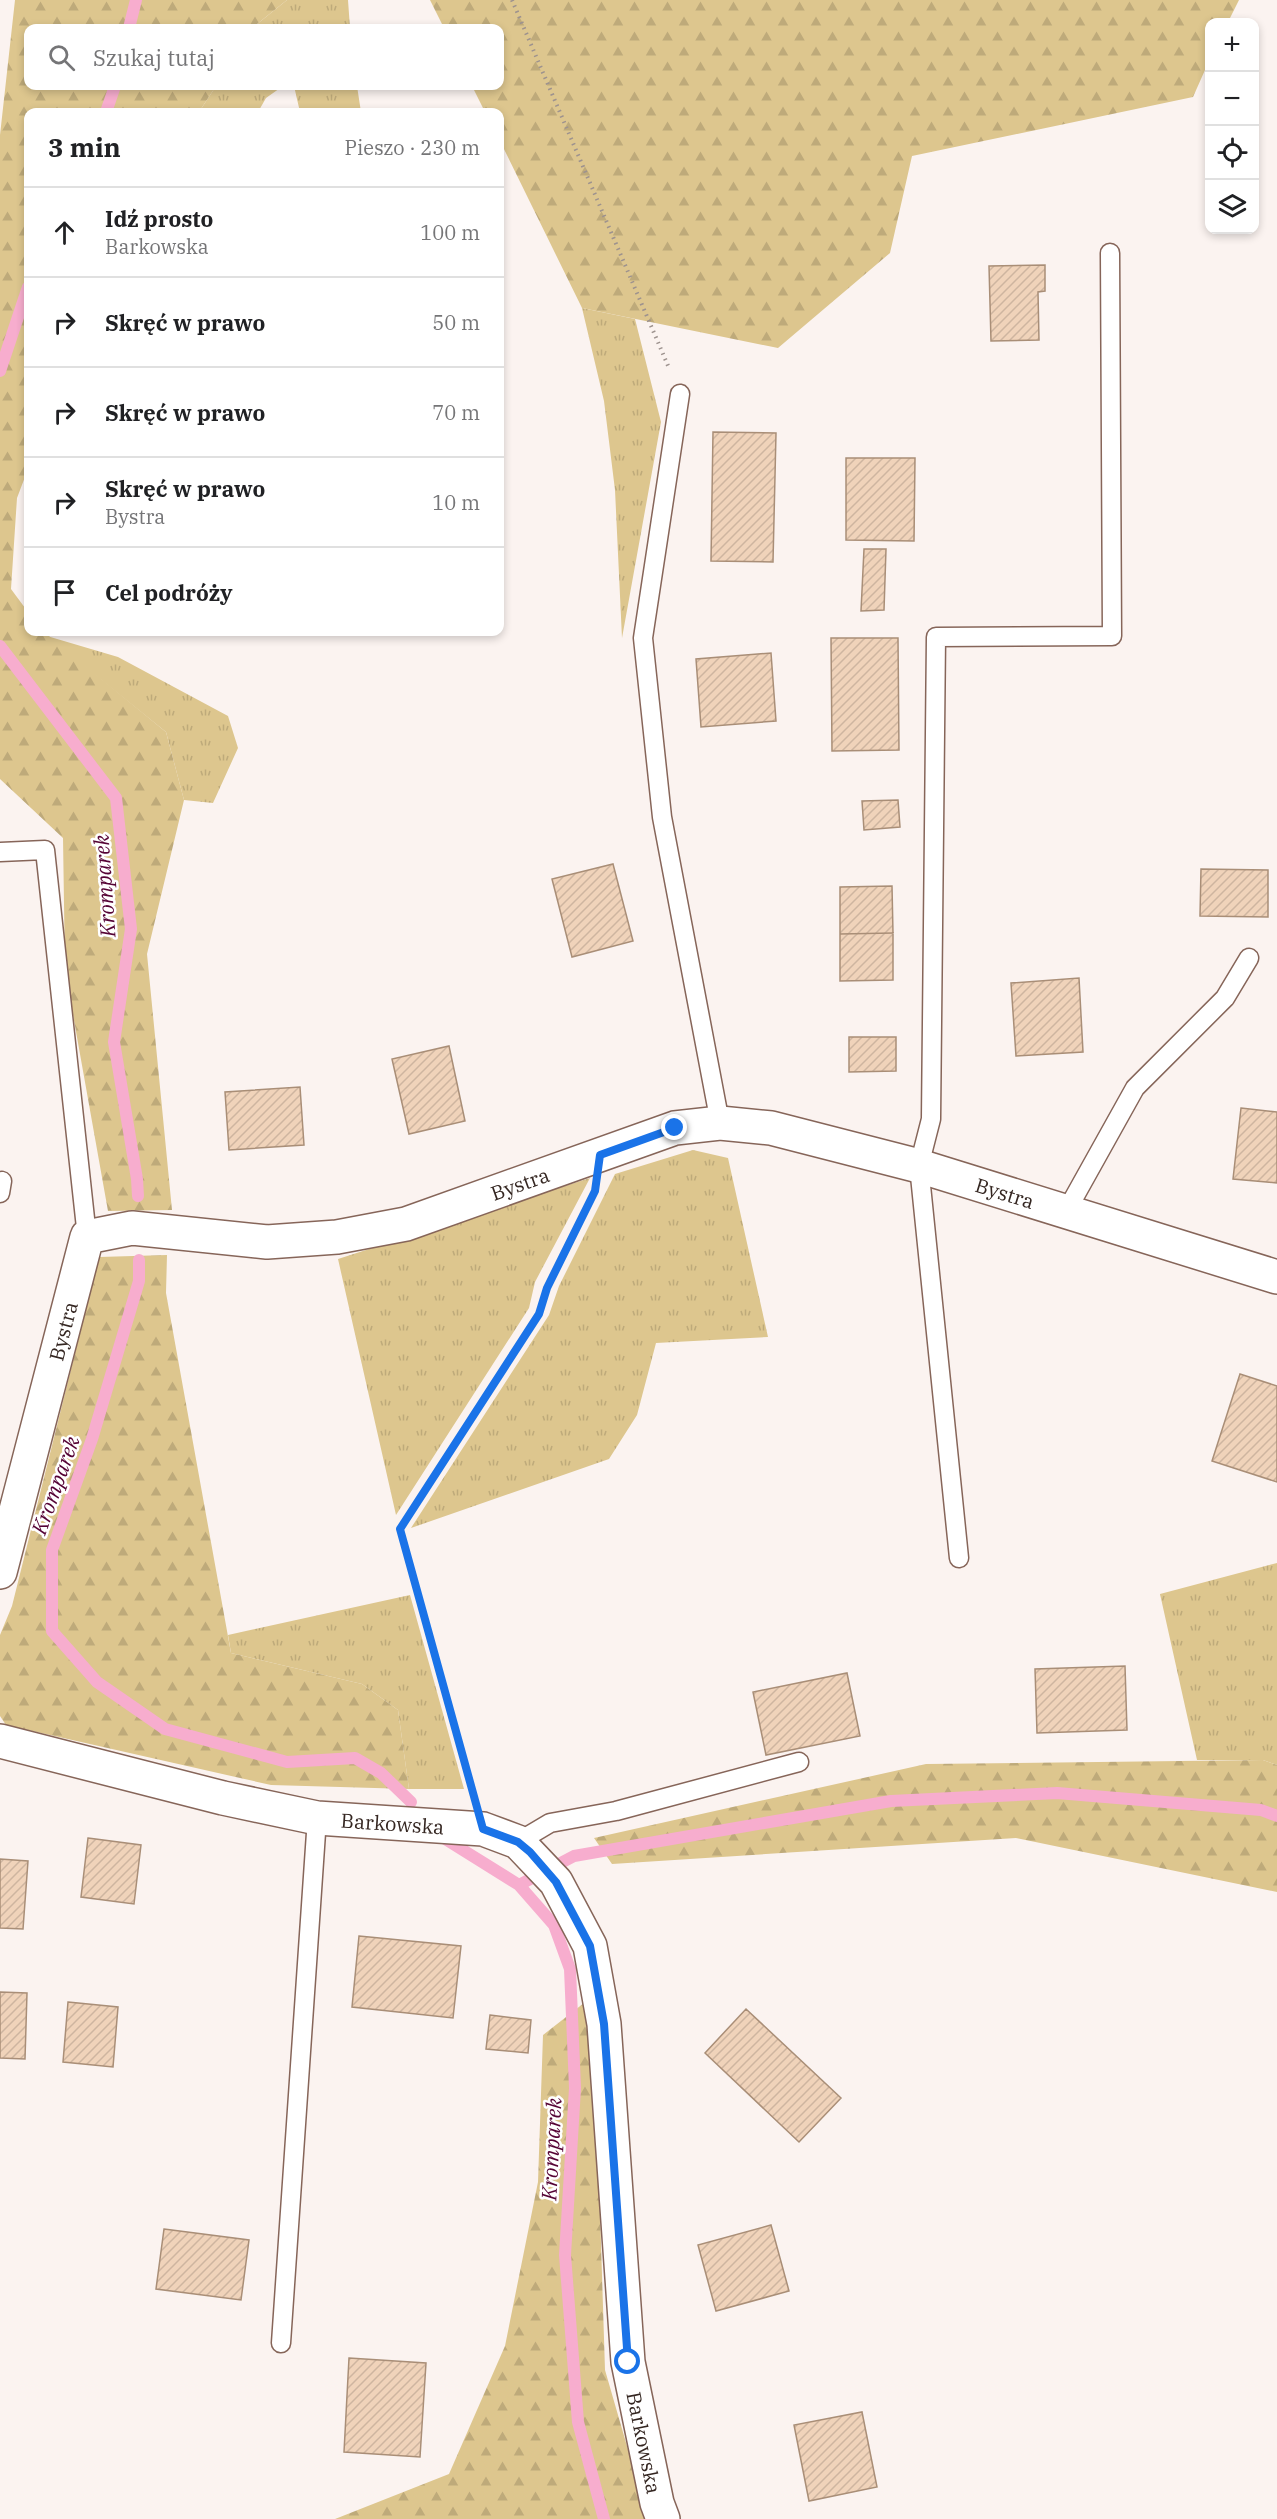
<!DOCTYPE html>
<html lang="pl">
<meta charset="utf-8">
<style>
:root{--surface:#fff;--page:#f6f6f6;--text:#202124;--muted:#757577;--line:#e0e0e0}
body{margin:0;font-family:"IBM Plex Serif",serif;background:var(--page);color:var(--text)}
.controls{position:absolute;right:18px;top:18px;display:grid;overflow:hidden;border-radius:12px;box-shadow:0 3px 9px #0003}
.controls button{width:54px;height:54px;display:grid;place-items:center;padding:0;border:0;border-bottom:2px solid var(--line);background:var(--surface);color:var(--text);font:30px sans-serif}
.stop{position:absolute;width:18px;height:18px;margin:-14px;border:4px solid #1a73e8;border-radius:50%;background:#fff}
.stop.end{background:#1a73e8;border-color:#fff;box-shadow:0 2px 6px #0008}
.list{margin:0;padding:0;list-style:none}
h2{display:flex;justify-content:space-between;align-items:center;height:78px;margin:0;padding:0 24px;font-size:26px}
h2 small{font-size:20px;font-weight:400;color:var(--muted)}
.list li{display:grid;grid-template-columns:39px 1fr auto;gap:18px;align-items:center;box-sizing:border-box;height:90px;padding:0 24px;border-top:2px solid var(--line)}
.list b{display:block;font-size:22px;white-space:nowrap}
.list p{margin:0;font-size:20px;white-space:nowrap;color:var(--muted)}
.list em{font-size:20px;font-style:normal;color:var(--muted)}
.icon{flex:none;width:33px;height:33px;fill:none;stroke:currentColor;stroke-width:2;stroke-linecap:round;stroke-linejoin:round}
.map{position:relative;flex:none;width:1277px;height:2519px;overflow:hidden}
.search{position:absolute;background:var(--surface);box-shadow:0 3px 9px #0003;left:24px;top:24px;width:480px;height:66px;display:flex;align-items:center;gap:15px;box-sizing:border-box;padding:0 21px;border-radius:12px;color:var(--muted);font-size:22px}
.panel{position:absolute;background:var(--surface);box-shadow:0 3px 9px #0003;left:24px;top:108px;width:480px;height:528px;border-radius:12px}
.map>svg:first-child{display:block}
.grass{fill:url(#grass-tufts)}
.forest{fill:url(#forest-firs)}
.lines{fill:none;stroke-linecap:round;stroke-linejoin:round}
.stream{stroke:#f7adce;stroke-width:12}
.building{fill:url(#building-hatch);stroke:#a98e77;stroke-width:1.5}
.lane-casing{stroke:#866559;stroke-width:21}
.street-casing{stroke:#866559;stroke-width:36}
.path{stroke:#9d928e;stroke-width:4;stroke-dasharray:1.5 4.5;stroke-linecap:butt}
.lane{stroke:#fff;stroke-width:18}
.street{stroke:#fff;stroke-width:33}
.route{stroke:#1a73e8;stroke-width:8}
.labels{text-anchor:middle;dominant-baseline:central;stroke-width:5;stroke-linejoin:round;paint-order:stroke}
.street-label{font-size:20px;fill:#342621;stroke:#fff}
.water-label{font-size:21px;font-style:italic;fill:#550335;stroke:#fff}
</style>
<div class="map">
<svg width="1277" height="2519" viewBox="0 0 1277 2519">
<defs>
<pattern id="grass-tufts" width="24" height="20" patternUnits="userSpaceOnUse" patternTransform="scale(1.5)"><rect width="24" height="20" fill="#ddc68e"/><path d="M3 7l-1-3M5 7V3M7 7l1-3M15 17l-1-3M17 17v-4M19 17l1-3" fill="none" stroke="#beaa7a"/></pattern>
<pattern id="forest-firs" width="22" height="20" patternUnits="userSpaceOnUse" patternTransform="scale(1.5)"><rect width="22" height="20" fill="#ddc68e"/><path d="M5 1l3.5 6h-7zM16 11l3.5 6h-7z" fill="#beaa7a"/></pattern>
<pattern id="building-hatch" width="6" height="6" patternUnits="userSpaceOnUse" patternTransform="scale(1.5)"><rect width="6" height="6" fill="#f0d3ba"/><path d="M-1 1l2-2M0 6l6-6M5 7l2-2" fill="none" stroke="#ceb5a0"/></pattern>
</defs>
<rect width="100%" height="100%" fill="#fbf3f0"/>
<path class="grass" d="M287,0H348L350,28H252Z
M216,86H283L266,98L258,112H199Z
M294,86H357L361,112H300Z
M582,308L635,319L661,422L622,638L615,490L604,401Z
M47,636L118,657L228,716L238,748L213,803L184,800L166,732Z
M693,1150L728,1158L768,1337L656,1343L637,1415L609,1459L411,1528L549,1315L559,1286L615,1174Z
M590,1178L535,1282L529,1308L396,1515L338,1259Z
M1277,1563V1765L1263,1760H1197L1160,1594Z
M410,1595L464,1789H409L398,1710L362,1684L231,1653L228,1635Z"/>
<path class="forest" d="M15,0H287L252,28H28V86H216L199,112H28V469L17,498L11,589L28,612V632H44L166,732L184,800L147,954L172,1210L108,1211L65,970L63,838L0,779V135Z
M430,0H1239L1228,22H1210L1209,61L1193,97L912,156L890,253L778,348L582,308L500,141V112H485L472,86H500V28H444Z
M167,1255L166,1293L231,1653L362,1684L398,1710L409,1789L271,1785L6,1725L0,1716V1635L12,1606L99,1257Z
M1263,1760L1277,1765V1892L1016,1838L612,1864L594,1838L926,1764Z
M584,2003L597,2117L605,2370L648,2519H335L449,2474L505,2346L538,2182L543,2035Z"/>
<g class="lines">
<path class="stream" d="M129,28L136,0
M106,112L115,86
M0,371L28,287
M0,646L116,798L131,929L114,1042L137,1179L138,1196
M139,1260V1281L92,1439L52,1550V1631L97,1682L165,1729L287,1762L355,1758L381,1773L411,1802
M442,1837L519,1885L554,1925L570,1969L575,2088L565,2255L578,2422L604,2519
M519,1885L574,1856L891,1801L1057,1793L1261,1810L1277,1816"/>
</g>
<path class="building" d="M1045,265V291L1038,292L1039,340L991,341L989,266Z
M713,432L776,433L773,562L711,561Z
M846,458H915L914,541L846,540Z
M864,549H886L884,610L861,611Z
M831,638H898L899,750L832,751Z
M771,653L776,721L701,727L696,659Z
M898,800L900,827L864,830L862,801Z
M613,864L633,941L572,957L552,879Z
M1201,869L1268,870V917L1200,916Z
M892,886L893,933L840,934V887Z
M893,933V980L840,981V934Z
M1079,978L1083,1052L1016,1056L1011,983Z
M849,1037H896V1071L849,1072Z
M449,1046L465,1121L409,1134L392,1059Z
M300,1087L304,1145L229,1150L225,1092Z
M1241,1108L1277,1112V1183L1233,1179Z
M1240,1374L1277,1386V1482L1212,1461Z
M1125,1666L1127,1730L1037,1733L1035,1669Z
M847,1673L860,1736L766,1755L753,1692Z
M88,1838L141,1845L134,1904L81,1897Z
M0,1859L28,1861L23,1929L0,1928Z
M359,1936L461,1946L453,2018L352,2007Z
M0,1992L27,1993L25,2059L0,2058Z
M68,2002L118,2007L113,2067L63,2062Z
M746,2009L841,2098L799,2142L705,2053Z
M490,2015L531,2020L528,2053L486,2049Z
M771,2225L789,2291L716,2311L698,2245Z
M164,2229L249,2240L241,2300L156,2289Z
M349,2358L426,2363L420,2457L344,2452Z
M862,2412L877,2487L809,2501L794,2425Z"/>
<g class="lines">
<defs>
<path id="lane" d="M680,394L643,638L662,817L720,1123
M0,852L45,850L87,1237
M0,1193L2,1181
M1067,1210L1135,1088L1225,998L1249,958
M959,1558L919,1166L931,1119L936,637L1112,636L1110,253
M518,1842L550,1823L616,1811L799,1762
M281,2343L317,1818"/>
<g id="street">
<path id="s1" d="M0,1572L87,1237L132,1228L267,1242L337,1237L406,1224L675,1128L720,1123L771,1128L919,1166L1277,1277"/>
<path id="s2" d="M0,1741L223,1798L317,1818L483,1829L518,1842L556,1882L590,1946L604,2024L628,2362L657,2503L663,2519"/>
</g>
</defs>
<use href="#lane" class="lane-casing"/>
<use href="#street" class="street-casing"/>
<path class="path" d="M512,0L669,368
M474,1793L400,1529L539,1314L547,1288L592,1197"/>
<use href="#lane" class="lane"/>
<use href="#street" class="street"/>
</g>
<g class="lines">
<path class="route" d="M628,2362L604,2024L590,1946L556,1882L530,1852L518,1842L483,1829L400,1529L539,1314L547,1288L595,1191L600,1155L675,1128"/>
</g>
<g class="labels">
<g class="street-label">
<text stroke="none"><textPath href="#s1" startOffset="789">Bystra</textPath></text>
<text stroke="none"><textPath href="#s1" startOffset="1293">Bystra</textPath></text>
<text stroke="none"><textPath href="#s1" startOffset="249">Bystra</textPath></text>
<text stroke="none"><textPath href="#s2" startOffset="402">Barkowska</textPath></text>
<text stroke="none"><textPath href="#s2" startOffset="1158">Barkowska</textPath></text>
</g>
<g class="water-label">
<text transform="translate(104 886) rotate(-94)">Kromparek</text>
<text transform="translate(55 1485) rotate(-70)">Kromparek</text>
<text transform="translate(551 2149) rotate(-87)">Kromparek</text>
</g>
</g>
</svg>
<div class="controls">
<button>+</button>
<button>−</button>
<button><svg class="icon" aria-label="locate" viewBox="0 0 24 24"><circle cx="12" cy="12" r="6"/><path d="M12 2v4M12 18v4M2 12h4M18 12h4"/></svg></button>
<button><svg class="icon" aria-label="layers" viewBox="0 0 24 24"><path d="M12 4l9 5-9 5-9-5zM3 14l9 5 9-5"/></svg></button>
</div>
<div class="stop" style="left:628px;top:2362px"></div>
<div class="stop end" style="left:675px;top:1128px"></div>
<div class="search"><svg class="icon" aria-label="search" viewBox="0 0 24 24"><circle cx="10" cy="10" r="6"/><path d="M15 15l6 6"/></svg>Szukaj tutaj</div>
<section class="panel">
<h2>3 min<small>Pieszo · 230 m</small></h2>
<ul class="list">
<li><svg class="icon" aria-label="ahead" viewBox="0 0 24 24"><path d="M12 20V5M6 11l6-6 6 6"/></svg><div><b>Idź prosto</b><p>Barkowska</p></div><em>100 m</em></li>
<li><svg class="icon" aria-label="right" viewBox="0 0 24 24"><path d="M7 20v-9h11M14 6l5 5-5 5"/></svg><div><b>Skręć w prawo</b></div><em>50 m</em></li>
<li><svg class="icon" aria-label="right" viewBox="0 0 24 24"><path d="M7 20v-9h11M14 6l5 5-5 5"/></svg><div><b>Skręć w prawo</b></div><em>70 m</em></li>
<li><svg class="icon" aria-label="right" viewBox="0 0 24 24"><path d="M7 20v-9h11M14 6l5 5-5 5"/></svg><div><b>Skręć w prawo</b><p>Bystra</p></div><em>10 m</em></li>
<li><svg class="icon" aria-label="arrive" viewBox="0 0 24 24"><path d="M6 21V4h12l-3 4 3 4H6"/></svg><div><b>Cel podróży</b></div></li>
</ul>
</section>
</div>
